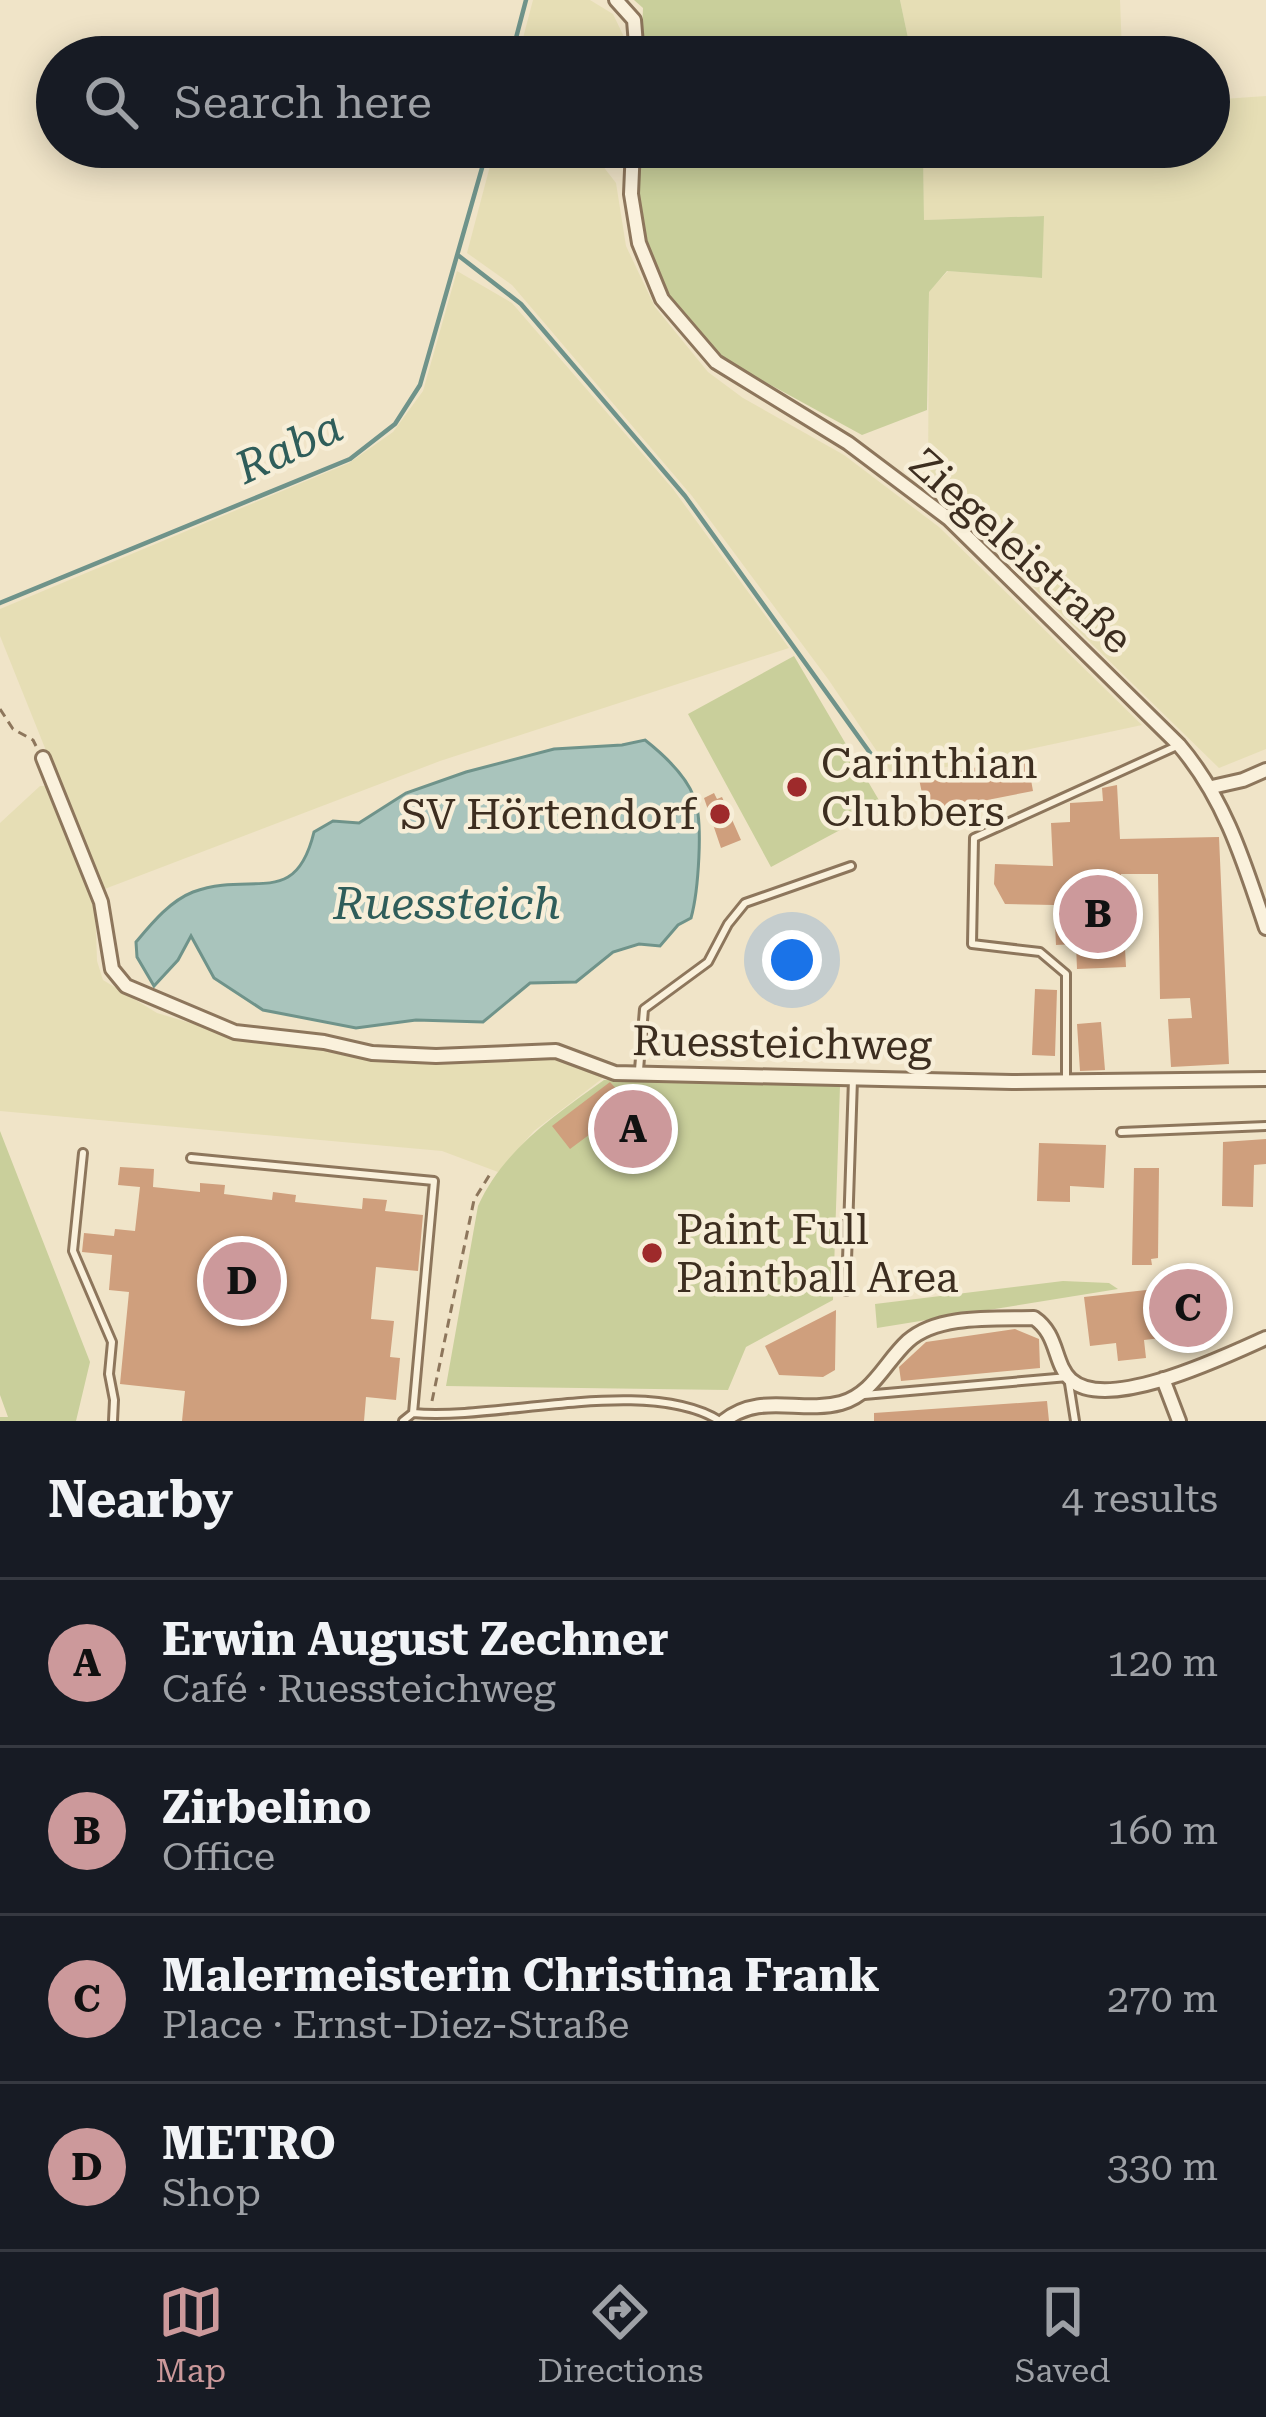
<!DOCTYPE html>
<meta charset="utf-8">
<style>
:root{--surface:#171b24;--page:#242831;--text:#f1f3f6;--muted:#9ea1a6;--line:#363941;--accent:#cc999b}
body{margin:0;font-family:"Roboto Serif",serif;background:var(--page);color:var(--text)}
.you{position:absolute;left:792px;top:960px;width:42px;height:42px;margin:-30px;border:9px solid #fff;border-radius:50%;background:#1a73e8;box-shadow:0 0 0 18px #1a73e833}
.badge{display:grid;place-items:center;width:78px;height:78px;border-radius:50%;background:var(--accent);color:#111;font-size:39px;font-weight:700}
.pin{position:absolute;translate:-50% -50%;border:6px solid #fff;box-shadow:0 3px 12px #0006}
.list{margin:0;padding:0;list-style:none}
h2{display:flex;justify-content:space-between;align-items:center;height:156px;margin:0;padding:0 48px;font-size:51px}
h2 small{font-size:39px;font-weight:400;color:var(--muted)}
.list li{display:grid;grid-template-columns:78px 1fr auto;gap:36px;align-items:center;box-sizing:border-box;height:168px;padding:0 48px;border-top:3px solid var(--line)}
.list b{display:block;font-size:45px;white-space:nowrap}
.list p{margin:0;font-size:39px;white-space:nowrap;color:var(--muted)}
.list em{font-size:39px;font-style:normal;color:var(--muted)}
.icon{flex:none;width:66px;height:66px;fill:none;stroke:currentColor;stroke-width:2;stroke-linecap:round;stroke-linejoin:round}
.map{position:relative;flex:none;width:1266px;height:1421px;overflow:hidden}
.search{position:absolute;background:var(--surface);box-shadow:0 6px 30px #0003;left:36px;right:36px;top:36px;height:132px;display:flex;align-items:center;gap:30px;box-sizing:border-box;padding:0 42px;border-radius:66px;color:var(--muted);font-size:45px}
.sheet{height:828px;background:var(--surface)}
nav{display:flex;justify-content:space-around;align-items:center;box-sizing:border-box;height:168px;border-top:3px solid var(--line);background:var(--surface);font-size:33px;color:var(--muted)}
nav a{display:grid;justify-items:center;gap:6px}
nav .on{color:var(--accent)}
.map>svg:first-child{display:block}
.farmland{fill:#e6deb5}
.green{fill:#c9cf9b}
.water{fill:#a9c4bc;stroke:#6f938a;stroke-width:3}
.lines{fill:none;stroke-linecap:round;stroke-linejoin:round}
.stream{stroke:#6f938a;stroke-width:4.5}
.building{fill:#cf9f7d}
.lane-casing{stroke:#8d765c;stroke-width:12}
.street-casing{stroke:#8d765c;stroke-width:18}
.path{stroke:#8d765c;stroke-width:3;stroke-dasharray:9 6;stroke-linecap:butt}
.lane{stroke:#faf1dc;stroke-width:6}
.street{stroke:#faf1dc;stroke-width:12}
.poi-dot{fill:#9e2a2b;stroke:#f7eed8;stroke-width:4.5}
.labels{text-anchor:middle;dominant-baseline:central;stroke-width:9;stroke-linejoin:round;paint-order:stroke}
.street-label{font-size:42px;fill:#3d2e20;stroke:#f7eed8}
.poi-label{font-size:42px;fill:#3d2e20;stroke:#f7eed8;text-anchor:start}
.water-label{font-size:45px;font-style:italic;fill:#2f5d5a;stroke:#f7eed8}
</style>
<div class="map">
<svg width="1266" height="1421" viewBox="0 0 1266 1421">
<rect width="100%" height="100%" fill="#f0e4c8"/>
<path class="farmland" d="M533,0H590L613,14L625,39L614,57H518Z
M900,0H1120L1122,52L1094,57H912Z
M1266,96V749L1219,768L928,484L929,291L948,271L1042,278L1043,216L924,220L923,147H1209V100Z
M495,147H599V161L616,183L626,246L655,307L708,372L743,398L844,455L939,527L1142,725L895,778L828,679L692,496L512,285L467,253Z
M457,271L512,303L673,489L789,648L440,761L102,890L0,636V609L349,463L393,432L423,391Z
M40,786H48L95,902L97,961L103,980L157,1013L234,1036L341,1049L549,1057L576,1064L603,1078L534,1131L498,1172L442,1151L0,1111V823Z"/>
<path class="green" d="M634,0H900L912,57H641L643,8Z
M639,147H923L924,220L1044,216L1042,278L947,271L929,292L927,410L862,435L723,359L667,295L647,248L637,209Z
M794,656L883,807L771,867L688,714Z
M604,1080L840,1086L833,1300L746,1347L728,1390L446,1386L478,1206C504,1149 554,1116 604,1080Z
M0,1131L90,1362L76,1421H0V1417H8L0,1395Z
M1063,1281L1109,1283L1118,1289L877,1328L875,1304Z"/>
<path class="water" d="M645,740C664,755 685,774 694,797C704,821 698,893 691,918L678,925L660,946L639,944L613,952L576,982L530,983L483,1022L416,1020L356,1028L263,1010L214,978L191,936L178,960L154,986L137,957L136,942C152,923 170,901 193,892C253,870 295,910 314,832L333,821L359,823L406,793L466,772L554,749L622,745Z"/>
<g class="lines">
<path class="stream" d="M511,57L526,0
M459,256L521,304L685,496L873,757
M0,603L350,459L395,424L420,385L488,147"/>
</g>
<path class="building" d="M1027,757L1033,791L926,812L919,779Z
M1117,785L1120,839L1219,837L1229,1064L1171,1067L1168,1019L1192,1018L1190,998L1160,999L1158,874H1121L1126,967L1077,969L1076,944L1056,945L1054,905L1005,904L994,884L995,864L1053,866L1051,823L1070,822V803L1103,801L1102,788Z
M714,793L717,799L722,797L741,840L721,848L704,798Z
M1035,989L1057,990L1055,1056L1032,1055Z
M1101,1022L1105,1070L1080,1071L1077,1024Z
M610,1082L629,1103L634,1100L650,1121L643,1130L650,1141V1151H625L605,1123L570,1149L552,1126Z
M1266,1139V1164L1254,1165L1253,1207L1222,1206L1223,1142Z
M1039,1143L1106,1145L1104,1188L1070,1186V1202L1037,1201Z
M120,1167L154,1169L153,1187L200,1192V1183L225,1185L224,1194L272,1200L273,1192L296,1195L295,1202L362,1209L363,1198L387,1200L385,1211L423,1215L418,1271L376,1267L371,1319L394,1321L390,1357L400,1358L396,1400L366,1397L364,1421H182L185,1391L120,1384L129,1292L109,1290L112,1255L82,1252L84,1233L114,1236L115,1229L135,1231L140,1187L118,1185Z
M1134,1168H1159L1158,1258L1151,1259L1152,1265H1132Z
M1195,1283L1209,1329L1183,1337L1167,1287Z
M1155,1289L1161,1338L1144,1340L1146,1358L1118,1361L1116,1343L1090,1346L1084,1297Z
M836,1310L835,1370L823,1377L779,1375L765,1346Z
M1015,1329L1039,1339L1040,1368L901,1381L899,1367L926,1342Z
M1047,1401L1049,1421H874V1413Z"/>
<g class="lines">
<defs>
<path id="lane" d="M639,1070L644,1009L708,962L728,924L745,903L851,866
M1066,1081V974L1040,952L972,944L974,838L1179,745
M1121,1132L1266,1126
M83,1153L73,1251L112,1342L109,1374L114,1400L113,1421
M191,1158L434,1181L413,1413
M846,1291L853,1079
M864,1395L1068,1377L1075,1421
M403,1421L413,1413C499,1421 646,1375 720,1421"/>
<path id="street" d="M616,0L634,20L637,57
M633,147L631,194L639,243L662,299L716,362L848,443L949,519L1179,745C1225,799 1244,862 1266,928
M43,758L101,902L112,969L126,986L235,1032L324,1042L372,1053L436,1056L556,1051L615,1073L1012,1082L1266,1079
M1212,787L1243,780L1266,770
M1163,1379L1179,1421
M724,1421C760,1392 800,1414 841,1403C873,1394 885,1362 908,1341C938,1314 996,1319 1034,1318C1059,1335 1053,1363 1071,1380C1108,1413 1226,1356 1266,1338"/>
</defs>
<use href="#lane" class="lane-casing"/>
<use href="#street" class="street-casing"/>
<path class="path" d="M0,709L13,729L33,740L36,746
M432,1401L474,1200L492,1171"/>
<use href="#lane" class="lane"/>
<use href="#street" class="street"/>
</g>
<g class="poi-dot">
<circle cx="797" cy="787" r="12"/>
<circle cx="720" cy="814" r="12"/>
<circle cx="652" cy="1253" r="12"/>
</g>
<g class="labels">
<g class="street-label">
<text transform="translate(1021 551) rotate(42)">Ziegeleistraße</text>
<text transform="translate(782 1043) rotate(1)">Ruessteichweg</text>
</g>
<g class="poi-label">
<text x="821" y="763">Carinthian<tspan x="821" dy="48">Clubbers</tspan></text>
<text x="696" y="814" text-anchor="end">SV Hörtendorf</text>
<text x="676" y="1229">Paint Full<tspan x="676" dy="48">Paintball Area</tspan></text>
</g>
<g class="water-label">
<text transform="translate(289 447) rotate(-25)">Raba</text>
<text x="447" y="903">Ruessteich</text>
</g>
</g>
</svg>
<div class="you"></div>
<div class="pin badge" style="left:633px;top:1129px">A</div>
<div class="pin badge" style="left:1098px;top:914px">B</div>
<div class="pin badge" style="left:1188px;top:1308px">C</div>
<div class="pin badge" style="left:242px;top:1281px">D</div>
<div class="search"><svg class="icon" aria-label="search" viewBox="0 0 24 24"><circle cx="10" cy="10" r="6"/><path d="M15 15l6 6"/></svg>Search here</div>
</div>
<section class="sheet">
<h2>Nearby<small>4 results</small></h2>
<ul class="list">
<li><span class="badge">A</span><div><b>Erwin August Zechner</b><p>Café · Ruessteichweg</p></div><em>120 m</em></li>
<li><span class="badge">B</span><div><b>Zirbelino</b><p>Office</p></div><em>160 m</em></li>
<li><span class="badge">C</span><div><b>Malermeisterin Christina Frank</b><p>Place · Ernst-Diez-Straße</p></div><em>270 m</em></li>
<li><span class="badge">D</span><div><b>METRO</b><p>Shop</p></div><em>330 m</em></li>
</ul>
</section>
<nav>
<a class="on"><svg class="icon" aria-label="map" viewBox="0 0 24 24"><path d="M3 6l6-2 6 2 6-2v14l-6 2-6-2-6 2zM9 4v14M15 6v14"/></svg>Map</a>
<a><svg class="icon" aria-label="directions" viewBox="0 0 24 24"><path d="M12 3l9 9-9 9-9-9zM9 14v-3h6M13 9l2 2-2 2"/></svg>Directions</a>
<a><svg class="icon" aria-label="saved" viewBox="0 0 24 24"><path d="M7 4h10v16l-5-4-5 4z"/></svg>Saved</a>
</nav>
